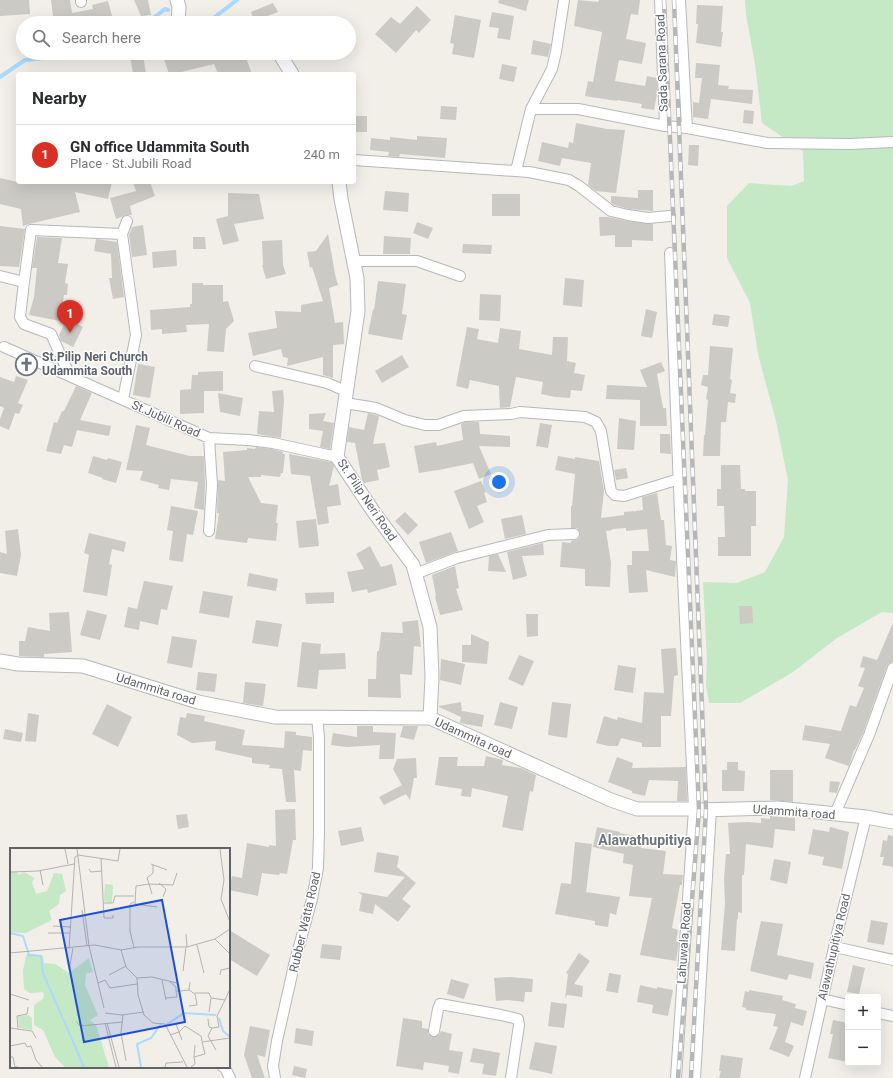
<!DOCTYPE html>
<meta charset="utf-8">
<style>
:root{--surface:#fff;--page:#f2f2f3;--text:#2b2b33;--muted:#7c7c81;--line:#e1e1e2;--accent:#d93025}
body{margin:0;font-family:Roboto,sans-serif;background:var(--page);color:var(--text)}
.controls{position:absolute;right:12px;bottom:12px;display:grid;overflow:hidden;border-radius:4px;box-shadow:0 4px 16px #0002}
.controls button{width:36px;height:36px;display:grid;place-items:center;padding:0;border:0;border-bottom:1px solid var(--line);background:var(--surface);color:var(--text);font:20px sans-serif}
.you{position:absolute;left:499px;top:482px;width:14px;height:14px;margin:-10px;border:3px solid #fff;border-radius:50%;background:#1a73e8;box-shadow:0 0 0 6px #1a73e833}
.badge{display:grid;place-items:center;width:26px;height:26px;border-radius:50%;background:var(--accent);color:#fff;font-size:13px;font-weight:700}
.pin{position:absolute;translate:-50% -33px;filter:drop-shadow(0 1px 2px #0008)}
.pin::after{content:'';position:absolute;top:21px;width:14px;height:12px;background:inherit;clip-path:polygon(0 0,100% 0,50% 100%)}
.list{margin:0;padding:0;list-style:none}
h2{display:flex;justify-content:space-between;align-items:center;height:52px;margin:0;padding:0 16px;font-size:17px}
h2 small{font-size:13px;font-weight:400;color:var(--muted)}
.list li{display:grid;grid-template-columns:26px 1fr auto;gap:12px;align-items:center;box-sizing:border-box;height:60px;padding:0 16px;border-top:1px solid var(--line)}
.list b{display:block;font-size:15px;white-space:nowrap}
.list p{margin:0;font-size:13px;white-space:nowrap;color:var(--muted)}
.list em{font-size:13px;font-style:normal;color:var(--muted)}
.icon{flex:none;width:22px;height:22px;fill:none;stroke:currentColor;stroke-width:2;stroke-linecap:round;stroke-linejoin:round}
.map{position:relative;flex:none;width:893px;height:1078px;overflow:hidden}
.search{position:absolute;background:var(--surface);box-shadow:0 4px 16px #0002;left:16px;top:16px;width:340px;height:44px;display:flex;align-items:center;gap:10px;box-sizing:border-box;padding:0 14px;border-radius:22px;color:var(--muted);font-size:15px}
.panel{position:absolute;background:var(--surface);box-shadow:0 4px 16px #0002;left:16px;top:72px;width:340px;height:112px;border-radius:4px}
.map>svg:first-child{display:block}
.green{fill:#c5e8c5}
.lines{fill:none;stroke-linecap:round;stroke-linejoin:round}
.stream{stroke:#aadaff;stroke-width:4}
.building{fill:#cccac5}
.minor-casing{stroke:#b5b8bc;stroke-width:12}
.tertiary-casing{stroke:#b5b8bc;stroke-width:15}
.minor{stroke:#fff;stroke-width:10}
.tertiary{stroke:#fff;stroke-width:13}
.rail-casing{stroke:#b6b7b8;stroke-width:4.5}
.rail{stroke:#fff;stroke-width:3;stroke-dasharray:9;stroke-linecap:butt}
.labels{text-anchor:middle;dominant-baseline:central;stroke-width:3;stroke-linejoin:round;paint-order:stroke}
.street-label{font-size:12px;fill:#5f6368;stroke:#fff}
.worship-label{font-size:12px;font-weight:bold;fill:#5b616d;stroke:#fff;text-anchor:start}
.quarter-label{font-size:14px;font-weight:bold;fill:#70757a;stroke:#fff}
.inset-river{fill:none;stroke:#aadaff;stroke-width:2}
.inset-road{fill:none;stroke:#b3b3b1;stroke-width:1}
.view{fill:#1d4ed8;fill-opacity:0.15;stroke:#1d4ed8;stroke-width:2}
.inset-edge{fill:none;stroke:#5f6368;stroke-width:2}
</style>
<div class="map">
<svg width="893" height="1078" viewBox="0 0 893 1078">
<rect width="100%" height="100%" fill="#f1efe8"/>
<path class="green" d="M745,0H893V613L882,612L837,638L793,672L740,703H709L706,685L707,660L703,582L737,583L765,572L784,537L788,480L776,421L758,354L750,303L727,258V206L749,183L792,186L804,181L803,151L762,123L755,64L746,15Z"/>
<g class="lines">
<path class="stream" d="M187,21L192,23
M147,23L165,9L168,10
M207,23L237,0
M0,77L25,60L63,56L76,53"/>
</g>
<path class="building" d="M0,0H29L30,14L0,16Z
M51,0H70L72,13L93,9L92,5L108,1L114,23H44V17L53,16Z
M134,0H148L151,15L141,16Z
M499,0H529L526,11L498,3Z
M578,0L598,2L599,0H640L638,15L631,14L626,39L646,43L642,64L619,60L615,81L645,86L647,76L657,78V94L654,110L641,108L642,104L617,100V101L585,96L588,81L593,82L602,32L574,26Z
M273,3L278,12L254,21L251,12Z
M697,5L723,6L721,32H723L721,47L696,43L698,24H696Z
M417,6L431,20L419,33L416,30L396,53L375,34L391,17L400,24Z
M492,12L514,16L510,40L497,38L499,28L489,27Z
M455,15L481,20L474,58L452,54L454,44L450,43Z
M533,40L551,44L548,57L531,54Z
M189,53H244L252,74H218L214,64L173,74H169L164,59Z
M143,54L146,74H133L130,55Z
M696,63L720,65L718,85L729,86L728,89L753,90L752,104L711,99L708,119L693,117V102L699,103L702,78H695Z
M502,64L517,67L514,82L499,79Z
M441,106L457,107L456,120L440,119Z
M744,110L754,111L753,124L743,123Z
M354,116H367V132H354Z
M576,123L607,129L625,130L616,193L596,191L588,185L591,163L562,158L560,166L538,161L542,142L568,148L569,142L573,143Z
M417,136L447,138L445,158L400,154L399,157L388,156L389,152L370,150L371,138L390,140V137L417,140Z
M689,145H699L698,166L688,165Z
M0,178L17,182H28L29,184L45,182H112L108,199L75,192L80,212L29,224L23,226L21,209L0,204Z
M133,182H150L155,196L130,206L132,215H126L116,219L110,198L136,191Z
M638,190H653V211L629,209L614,205L611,203V196L638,198Z
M385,191L409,193L408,212L383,210Z
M228,193L259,194L264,219L234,224L239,241L223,245L216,219L228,216Z
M492,194H520V216H492Z
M599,217H608L627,221L653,224V241L632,240V247H615V235L600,236Z
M417,222L433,228L428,239L413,233Z
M143,225L147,255L132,257L129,235L132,227Z
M0,226L25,229L19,267L0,266Z
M328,234L335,274L338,285L329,288L335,323L343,322L344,344L333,345V378L323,375V357L287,366L288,358L283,357L281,349L253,356L248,333L277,328L275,311L301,312V305L323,301L312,267L310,268L307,252L316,251Z
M384,236L411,238L410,254H383Z
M37,237L62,238L58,263L68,264L65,283L68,284L67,295H64L60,321L29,315L34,297L37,268H32Z
M193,237H205L206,249H193Z
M96,239L117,242L124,297L113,299L109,278H112L111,254L94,251Z
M282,240L283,265L286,274L266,279L262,265H263L262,241Z
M463,244L492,245L491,254L462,253Z
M176,250L177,266L153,268L152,252Z
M565,278L584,280L582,307L563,305Z
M378,281L406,284L402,314L407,315L402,340L368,334L373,309L374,310Z
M192,283H203V285H223V302L228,301L234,321L226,329L224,352L207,351L209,324L186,325L187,332L162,334V329L151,330L150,310L190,307V304H192Z
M480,294L501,295L500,321L479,320Z
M646,309L657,312L652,338L641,336Z
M714,314L730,316L728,327L712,325Z
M67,319L83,327L73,347L61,341L59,335Z
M467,327L479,329L477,339L498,343L500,328L521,331L519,349L552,355L553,337H568L567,361L576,363L574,373L585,375L582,391L571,390L570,398L555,397L541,394L543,382L516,377L510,407L500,408L499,386L470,380L468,389L456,386Z
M710,346L733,348L730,379L732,380L730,393L736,394L735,403L728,402L726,422H721L720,456H703L704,435H705L708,400L706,399L708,387L701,385L703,375H708Z
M402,355L409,367L382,383L375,371Z
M661,362L665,371L657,374L663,408H666L667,426H640V400L606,399L607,385L647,387L640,370Z
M138,364L155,367L150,398L133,395Z
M223,371V391H204V413L180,414V390L191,389L192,375H198V372Z
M16,376L28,380L18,403L23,405L19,414L15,413L9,430L0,426V419L4,408L0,406V377L14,382Z
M76,386L92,393L80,420L111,426L109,436L77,430L72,447L64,445L61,454L46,451L54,422L57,423L62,411H64Z
M283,390L284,401L281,438L257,434L259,411L274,412L272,391Z
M218,393L243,398L240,416L220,412Z
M326,413L323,421L334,423L330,449L320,447L323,431L309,429V414Z
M368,413L379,416L373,444L385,443L390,467L377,470L379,480L364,483L362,480L355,443L347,442L349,427L364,430Z
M619,418L636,421L634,450L617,449Z
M465,422H479L480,434L510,436V447L479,446L491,474L479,479L473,463L444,469L419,473L414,446L436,442L437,446L463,440L461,424Z
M540,423L552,425L548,448L536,446Z
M136,425L150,428L146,445L190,456H204L205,485L204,510L194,508L198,482L171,479L169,490L158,488L159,485L140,480L143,471L126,470Z
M660,434H670L671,454L660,453Z
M256,447L272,449L283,452V454H285L283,473H281L280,477L261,475V477H248L261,503L278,505L276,523H278L276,541L248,538L247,543L215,539L219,513H217L218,480L225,481L223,452L247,450V448L255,449Z
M289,454L331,462L334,466L329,486L338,484L341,505L327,507L329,523L318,525L310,476L291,474Z
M93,456L107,460L108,458L122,462L116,483L102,479L103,478L88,473Z
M558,456L575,459V457L599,461L604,491L601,518L624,515V512L634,511V513L635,511L643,510L642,497L657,493L661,520H664L666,545L672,546L670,560L676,561L675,577L646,570L648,592L629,593L627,565H632V551H649L647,529L626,531V528L612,529V530L606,531L611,563L610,587L585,586V569L560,567L562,542L571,543V541L578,539L580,534L577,528H571V506H572L575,474L555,470Z
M721,465H740L741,489H745V491H756V526H751V556H718V537H725L724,506H717V489H721Z
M626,468L628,478L616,480L614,470Z
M481,481L486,492L484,493L487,502L477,506L484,522L469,529L454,491Z
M171,506L198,511L193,535L187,534L183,562L169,560L173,531L167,530Z
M405,512L418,525L408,535L395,521Z
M522,515L526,534L505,539L501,519Z
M316,519L319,546L299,548L296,521Z
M18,529L21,555L17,576L0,573V552L7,554L5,531Z
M451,532L458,551L426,563L419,542Z
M89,533L126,542L124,552L112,549L109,564L112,565L107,596L83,592L89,555L84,553Z
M543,543L544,555L522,556L527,576L513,580L507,552Z
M370,546L381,567L392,564L397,585L368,593L367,589L352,592L347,572L364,569L356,554Z
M498,554L506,572L488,571L489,556Z
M455,566L459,588L456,589L463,610L440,615L435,597L436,596L432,575Z
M249,573L278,579L276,591L247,586Z
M144,581L173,586L167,610L161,609L158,625L140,621L139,630L124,627L128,607L137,609Z
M203,591L233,596L229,618L199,613Z
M334,592V603L306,604L305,593Z
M739,606H752L753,623L740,624Z
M87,610L107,615L100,640L80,635Z
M69,612L72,652L44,654V657L19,656V641H25L28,627L50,631L49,613Z
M526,614H538V636L527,637Z
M256,620L282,624L278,647L252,643Z
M418,620L421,647L414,646L412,675L400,674L401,698L368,697V679H376L377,651H379L381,632L403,633L402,622Z
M893,623V662L889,663L887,666L863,733L855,750H854L849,766L825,758L830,744L802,740L805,725L841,731L850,705L856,707L864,688L858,686L865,668L860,667L863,656L877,660Z
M471,634L489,642L487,664L462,662V645H471Z
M172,636L197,640L192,668L167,663Z
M302,642L321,644L320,654L345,653L346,669L319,670L317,689L297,687Z
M676,648L678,675L674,676L671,716H661V747H642V743L621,738L618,746H608L596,743L604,716L617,720L618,717L642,723L644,692L664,693L661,649Z
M519,655L534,661L523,686L508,679Z
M441,659L465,664L461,685L440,680Z
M618,665L636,668L633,693L614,690Z
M198,672L217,674L215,692L196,690Z
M245,682L266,684L263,706L243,703Z
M461,702L462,712L463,711L484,715L482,727L460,723L461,717L439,707V706Z
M500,702L518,707L512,729L494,725Z
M552,702L571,704L567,738L548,735Z
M107,704L132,717L118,747L92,734Z
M28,713L39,715L36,742L25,741Z
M187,713L205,716L204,721L245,730L242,745L284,748L285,731L296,732V735L312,737V751L303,750L301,771L294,770L296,802H286L282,769L269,768L270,765L252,763V758L215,750L216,741L192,743L177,735L180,717L186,718Z
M357,726H373V732L396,733L394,759H379L380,745L347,747L331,745L333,733L357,737Z
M403,726H418L414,740L400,737Z
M5,729L23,733L21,742L3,739Z
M486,756L503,760L502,765L521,768L536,775L533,792L530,791L523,831L502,827L508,796L472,788L471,797L461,796L462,789L435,785L439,757H458L457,766H484Z
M617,757L633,763L632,768L686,767L687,801H677L678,781L649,780L645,796L632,793V791L608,782Z
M416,758L417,778H414L410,800L406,794L384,805L379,797L402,785L393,769L397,759Z
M727,762H738V770L745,771L744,791H722V770H727Z
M770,770H793V802L770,800Z
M830,781L840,782L837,793L829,792Z
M295,809L296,840H293L287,874L280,873L279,875L262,873L258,896L229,890L232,876L242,878L247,843L269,847V845L276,846L275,810Z
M187,814L189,827L178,829L176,815Z
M770,816L795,818V831L775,829L773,848L746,844L744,875H742V913L738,912V919H737L735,951L721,950L725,904L724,879L726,854H730L728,823L748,822L761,823V818L770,819Z
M361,827L364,841L341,846L338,831Z
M597,827L620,832L619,833L643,837L641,848L666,851L663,874L683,875L682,885H680L672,928L678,930L676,942H679L676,961L640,955L652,898L629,896L633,865L623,863L624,854L593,847Z
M830,827L849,832L842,869L822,865L824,857L808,854L813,829L829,832Z
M888,835L893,836V867L882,865L884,857H880L883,840L887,841Z
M575,842L592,844L586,892L620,897L616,915L610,913L608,927L595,925V921L555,914L561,883L571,884Z
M377,852L399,856L397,867L416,883L402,899L411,906L398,922L375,904L373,914L359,911L362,895L358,892L387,897L405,877L374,872Z
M774,859L791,862L787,884L770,880Z
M871,920L888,923L884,945L867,942Z
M761,921L783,924L777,955L814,963L811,979L789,974L787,980L750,971Z
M229,930L270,955L257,976L229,959Z
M322,944L342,946L340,960L320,958Z
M579,953L590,961L574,984L583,986L582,997L567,995L565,999L568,974L566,973Z
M853,965L865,968L859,994L847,992Z
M609,973L621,975L618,993L606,991Z
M510,977L533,979L532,992H525L524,1002L507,1000L496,1001L494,978Z
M451,979L469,984L464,999L447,994Z
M640,985L657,989V987L673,990L668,1016L652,1013L653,1005L637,1002Z
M749,990L783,996L782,1000L796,1004L795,1008L807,1011L803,1026L791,1022L785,1042L794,1046L789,1057L769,1049L778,1027L773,1026L776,1014L746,1010V1008L742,1007L745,991L749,992Z
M551,1002L567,1004L564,1028L548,1026Z
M403,1018L422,1021V1028L428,1029V1034L432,1037L439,1035L441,1031L452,1034L449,1050L463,1052L459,1074L448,1072L449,1066L424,1062L423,1070L396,1066Z
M833,1020L848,1023V1062L828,1058L833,1034H830Z
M250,1026L270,1030L265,1057L257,1055L265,1078H252L244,1055Z
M296,1028L314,1031L312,1046L294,1043Z
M535,1042L557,1046L552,1074L529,1069Z
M473,1048L500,1053L496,1076L482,1074L484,1064L470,1062Z
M721,1055L743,1058L740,1078H719L721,1071H719Z
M294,1066L307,1069L305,1078L292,1075Z"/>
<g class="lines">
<defs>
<path id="minor" d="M81,0V2
M660,0L665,126
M680,0L687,128
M531,109H578L665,126L687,128L767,143L850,144L893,142
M354,160L529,172L569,180L579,186L611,211L628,215L648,218L670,216
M516,171L531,109L552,69L556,52L564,0
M670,253L680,514L694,809L676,1078
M353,261H417L460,276
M0,276L24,282L20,317L24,324L51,334L70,376
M24,282L31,230L122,234
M4,347L209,438L248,440L273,443L337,457
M255,366L327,383L346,391
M123,399L136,335L122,234L127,221
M345,403L376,408L405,420L425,425H438L464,416L511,414L520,412L585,417L596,422L601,431L610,486L611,491L615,495L624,496L679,479
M209,531L212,485L209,438
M415,574L457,558L548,535L574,534
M835,814L869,735L893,668
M835,947L893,960
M822,999L848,1005
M878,1013L893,1016
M434,1031L438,1009L440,1004L501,1015L518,1019L519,1025L511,1078
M223,1067L225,1068L230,1078
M275,1078L273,1066L277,1041L295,961L312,899L318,868L319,832V738L317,717
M695,1078L711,809
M805,1078L837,934L866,817"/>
<path id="tertiary" d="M177,0L179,7L178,21L181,23
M279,53L292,74
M339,182L341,199L357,278L358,311L337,457L373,511L413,565L430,627L432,677L430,718
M0,661L18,664L83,666L198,702L275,717L430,718L611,800L637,809H694L699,810L778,808L866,817L893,822"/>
</defs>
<use href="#minor" class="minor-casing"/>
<use href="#tertiary" class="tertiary-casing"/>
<use href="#minor" class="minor"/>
<use href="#tertiary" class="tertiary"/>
<defs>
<path id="rail" d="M664,0L699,810L678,1078
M674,0L706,809L691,1078"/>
</defs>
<use href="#rail" class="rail-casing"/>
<use href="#rail" class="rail"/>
</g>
<defs>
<symbol id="church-ring" viewBox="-11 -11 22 22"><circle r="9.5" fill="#fff" stroke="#6b7280" stroke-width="1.5"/><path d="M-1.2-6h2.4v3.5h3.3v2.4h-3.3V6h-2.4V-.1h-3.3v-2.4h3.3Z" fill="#6b7280"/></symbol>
</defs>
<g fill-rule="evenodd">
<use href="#church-ring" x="14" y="352" width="25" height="25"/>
</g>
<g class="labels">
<g class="street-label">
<text transform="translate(662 63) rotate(-92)">Sada Sarana Road</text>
<text transform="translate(166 419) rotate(24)">St.Jubili Road</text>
<text transform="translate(367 500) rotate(56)">St. Pilip Neri Road</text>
<text transform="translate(156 689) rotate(17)">Udammita road</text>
<text transform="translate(473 738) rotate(24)">Udammita road</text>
<text transform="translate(794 812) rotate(4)">Udammita road</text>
<text transform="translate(305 922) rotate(-77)">Rubber Watta Road</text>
<text transform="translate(684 943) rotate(-86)">Lahuwala Road</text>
<text transform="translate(834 947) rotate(-77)">Alawathupitiya Road</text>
</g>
<g class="worship-label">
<text x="42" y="357">St.Pilip Neri Church<tspan x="42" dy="14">Udammita South</tspan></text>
</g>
<g class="quarter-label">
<text x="645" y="840">Alawathupitiya</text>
</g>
</g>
<g transform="translate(10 848)">
<rect width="220" height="220" fill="#f1efe8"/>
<path d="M0,24H7L9,27L14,24L24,30L22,35L26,46L37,43L44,25L52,26L56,43L50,47L49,56L39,63L42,72L16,85L0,84ZM95,36L103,37L102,55L94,53ZM17,105L33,108L34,115L45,116L59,125L79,110L83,124L76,126L75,137L88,167L80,172L86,177L99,219H55L45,209L33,182L24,177V157L33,151L34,147L33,144L20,145L14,141L13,122ZM18,167L22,170V182L9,180L8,168Z" fill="#c5e8c5"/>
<path class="inset-river" d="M0,85L13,88L19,107L31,108L33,125L74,219M209,170L213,183L219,188M156,177L174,165L206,167M131,219L127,196L141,190L151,176"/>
<path class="inset-road" d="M55,1L58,16M67,1L79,98L94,160M210,1L214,32L211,51L220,74M91,10L94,70H103V67M141,16L157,22M143,17V25L137,30L139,36L163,37L167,25M79,21L81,24L92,23M30,22L33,37M0,24L28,23L64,16M149,35L156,41L153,49M142,46L139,36L126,38L125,56L147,59M93,55H103L105,48H124M72,62L77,98M43,78L60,79M38,85H60M176,86L177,99M205,91L220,106M187,97L194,125M124,100L120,83V56L124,54M59,101L65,9L68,7L108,13L110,1M111,102L116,119L127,130L128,147L134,167L143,175L155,176L177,219M0,105L85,97L111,102L128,99H177L205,91L220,81M59,122L63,100M173,123L176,99M99,127L116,118M210,127L211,122L220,120M127,130L142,129L167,135M152,132L156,152M160,134L166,139V143H170L179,142L180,134M88,135L95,132L100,140L127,136M185,145H199L201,150L215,152L207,168L209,179L202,180M0,146L19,152M156,150L167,149L166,143M215,152L220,141M179,158L187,157L185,146L179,142M199,164L201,150M95,165L112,167L134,164M113,166L111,185L116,213M198,171L199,179L202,180L198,188L206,202M66,173L70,178L113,174M95,175L106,219M97,175L109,219M0,180L22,183L26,190M8,181L7,168L17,166L18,159M160,187L169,184L166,176M172,192L169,184L175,178L191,188L192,193M0,198L15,195L17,199L21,198L26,212L32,219M1,209H3L5,219H8M184,209L185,197M155,219L156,215L173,214M181,219L185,216L184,209L195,206L192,194L220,190"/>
<path class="view" d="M152,52L175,174L74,194L50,72Z"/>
<rect width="220" height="220" class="inset-edge"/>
</g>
</svg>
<div class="controls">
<button>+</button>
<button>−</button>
</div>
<div class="you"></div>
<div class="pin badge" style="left:70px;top:333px">1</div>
<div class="search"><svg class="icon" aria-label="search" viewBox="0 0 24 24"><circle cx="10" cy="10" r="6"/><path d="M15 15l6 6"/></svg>Search here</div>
<section class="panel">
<h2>Nearby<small></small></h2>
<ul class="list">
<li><span class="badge">1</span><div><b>GN office Udammita South</b><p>Place · St.Jubili Road</p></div><em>240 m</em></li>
</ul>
</section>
</div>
